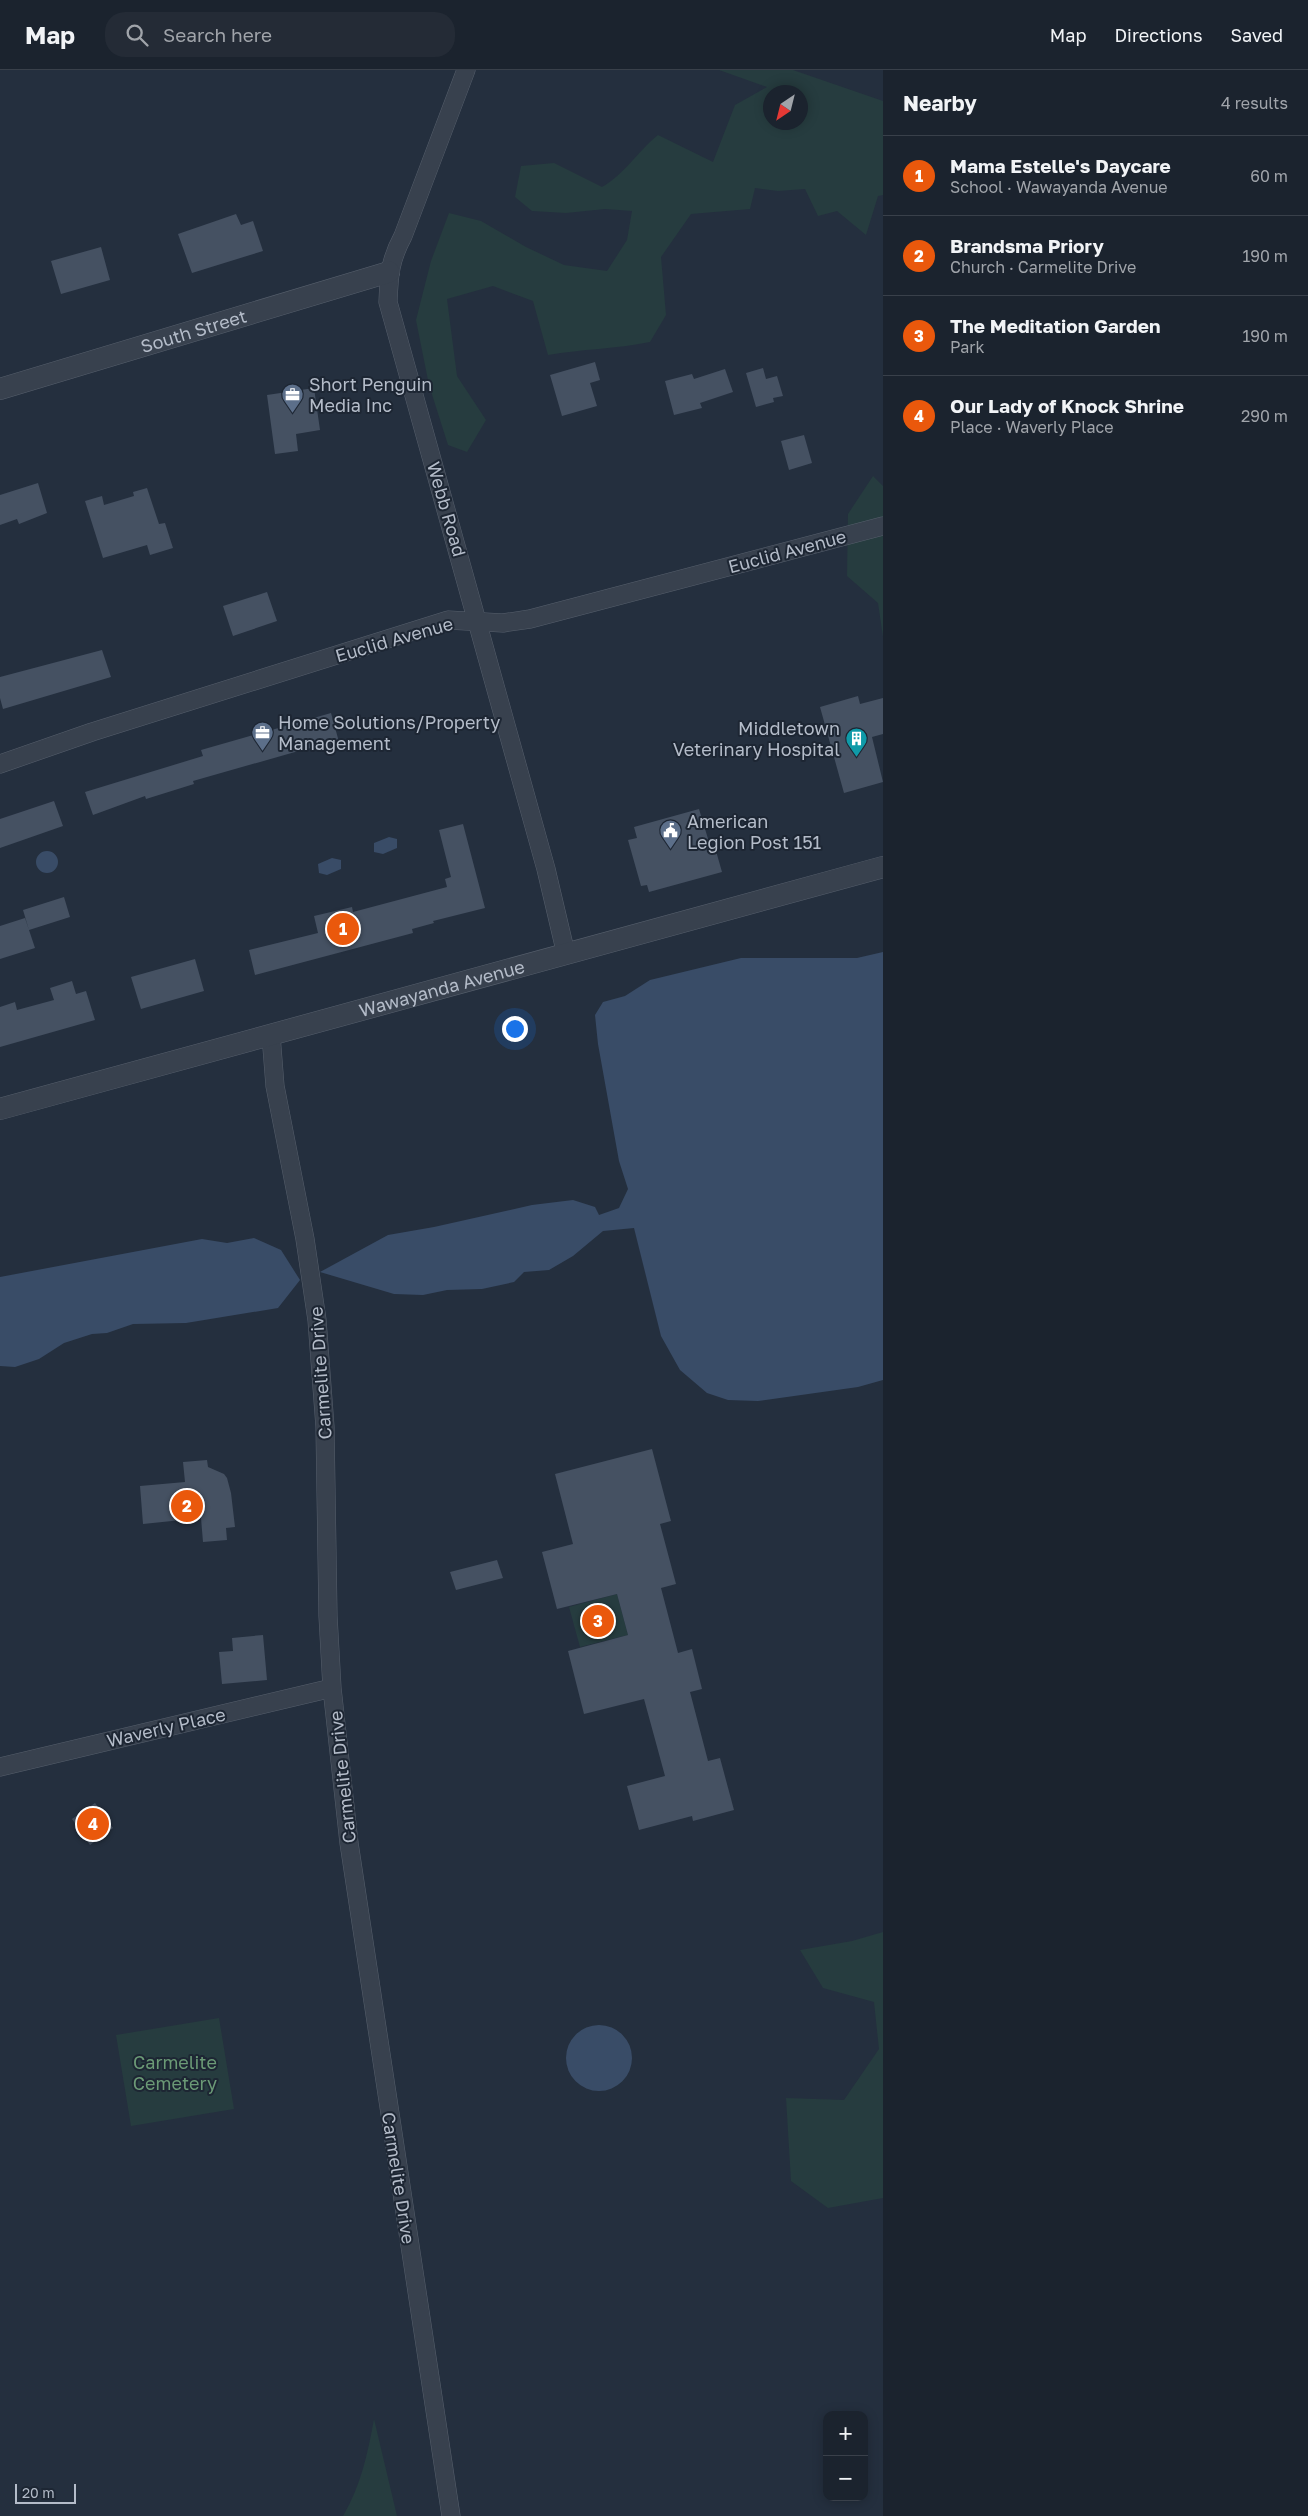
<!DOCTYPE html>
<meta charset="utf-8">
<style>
:root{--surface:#1b232e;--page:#242b36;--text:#f1f3f6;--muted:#a0a4aa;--line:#39404a;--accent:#ea580c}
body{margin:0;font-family:"Golos Text",sans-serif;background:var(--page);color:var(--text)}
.controls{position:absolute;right:15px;bottom:15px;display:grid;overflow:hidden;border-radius:10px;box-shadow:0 2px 12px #0003}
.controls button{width:45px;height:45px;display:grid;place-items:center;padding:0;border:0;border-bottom:1px solid var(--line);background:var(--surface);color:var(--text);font:25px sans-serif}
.compass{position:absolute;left:763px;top:15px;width:45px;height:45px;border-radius:50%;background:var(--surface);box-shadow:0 2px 12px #0003;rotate:215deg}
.scale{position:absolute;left:15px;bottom:12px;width:61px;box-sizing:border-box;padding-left:5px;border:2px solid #b4bcc9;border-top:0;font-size:14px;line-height:18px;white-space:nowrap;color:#b4bcc9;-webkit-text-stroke:4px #1d2633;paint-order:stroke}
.you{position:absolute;left:514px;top:958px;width:18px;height:18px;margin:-12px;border:4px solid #fff;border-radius:50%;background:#1a73e8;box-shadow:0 0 0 8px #1a73e833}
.badge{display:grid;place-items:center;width:32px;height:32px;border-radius:50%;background:var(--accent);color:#fff;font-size:16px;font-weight:700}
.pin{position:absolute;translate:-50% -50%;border:2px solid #fff;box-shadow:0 1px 5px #0006}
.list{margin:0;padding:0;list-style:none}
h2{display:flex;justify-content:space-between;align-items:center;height:65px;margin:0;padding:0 20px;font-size:21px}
h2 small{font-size:16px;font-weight:400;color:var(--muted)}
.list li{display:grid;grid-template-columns:32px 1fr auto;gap:15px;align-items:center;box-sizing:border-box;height:80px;padding:0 20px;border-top:1px solid var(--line)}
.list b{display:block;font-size:19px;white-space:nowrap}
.list p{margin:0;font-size:16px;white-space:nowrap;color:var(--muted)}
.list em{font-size:16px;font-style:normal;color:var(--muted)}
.icon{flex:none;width:28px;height:28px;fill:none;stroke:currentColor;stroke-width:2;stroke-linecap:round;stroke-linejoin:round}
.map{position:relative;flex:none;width:883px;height:2446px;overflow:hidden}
header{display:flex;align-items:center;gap:30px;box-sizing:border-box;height:70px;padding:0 25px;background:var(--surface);border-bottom:1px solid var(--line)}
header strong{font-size:24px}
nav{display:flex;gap:28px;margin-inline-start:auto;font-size:18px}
.search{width:350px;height:45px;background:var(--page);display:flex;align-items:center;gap:12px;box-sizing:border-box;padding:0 18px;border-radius:20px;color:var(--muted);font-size:19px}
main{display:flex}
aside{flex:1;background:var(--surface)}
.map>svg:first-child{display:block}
.green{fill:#263c3f;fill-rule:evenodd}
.water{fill:#394c67}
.building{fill:#455162}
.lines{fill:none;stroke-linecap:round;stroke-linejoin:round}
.minor-casing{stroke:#565f6c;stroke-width:19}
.tertiary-casing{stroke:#565f6c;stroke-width:22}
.minor{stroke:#38414e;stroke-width:18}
.tertiary{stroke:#38414e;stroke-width:21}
.labels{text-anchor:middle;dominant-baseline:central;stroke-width:4;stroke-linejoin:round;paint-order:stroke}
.street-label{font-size:18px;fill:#b4bcc9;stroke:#1d2633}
.poi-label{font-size:18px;fill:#b4bcc9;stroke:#1d2633;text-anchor:start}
.park-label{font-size:18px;fill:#6b9a76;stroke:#1d2633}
</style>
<header>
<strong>Map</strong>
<div class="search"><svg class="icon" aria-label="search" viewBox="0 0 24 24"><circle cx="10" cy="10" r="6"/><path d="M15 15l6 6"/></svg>Search here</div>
<nav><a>Map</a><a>Directions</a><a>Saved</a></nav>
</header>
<main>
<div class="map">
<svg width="883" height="2446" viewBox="0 0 883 2446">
<rect width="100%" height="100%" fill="#242f3e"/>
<path class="green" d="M719,0H793L883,31V125L878,126L866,165L837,141L818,146L805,119L778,121L755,118L750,139L691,144L661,187L666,245L650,272C616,279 582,279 548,285L533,231L493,216L447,229L457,306L486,350L467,382L448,375L429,315L416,250L431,191L449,143L481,151L526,177L564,195L607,201L627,170L632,141L605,139L566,143L532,141L515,127L521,96L554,93L602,117C625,104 637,82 658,65L713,92L735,35L767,17ZM801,22V52H771V22Z
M873,406L883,416V567L878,533L847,506L848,444Z
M617,1524L628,1565L580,1577L569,1537Z
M883,1862V2128L828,2138L791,2111L786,2028L844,2030L879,1979L874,1932L823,1918L800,1880L852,1871Z
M219,1948L234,2039L131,2056L116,1965Z
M374,2349L397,2446H343C361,2416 368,2382 374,2349Z"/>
<path class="water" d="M389,767L397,769V778L383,784L374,782V773Z
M36 792a11 11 0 1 1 22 0a11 11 0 1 1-22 0Z
M332,788L341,790V799L327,805L319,803L318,794Z
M883,882V1310L858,1317L758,1331L728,1330L707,1323L680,1300L661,1266L634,1158L603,1161L573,1186L549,1200L524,1202L514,1212L482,1219L447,1220L423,1225L394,1224L320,1202L388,1165L434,1157L532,1135L573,1130L595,1137L599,1145L619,1138L628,1119L619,1091L598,974L595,945L603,932L625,926L650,910L741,888H857Z
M254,1168L281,1180L300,1210L278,1238L186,1253L133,1254L107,1263L92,1264L64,1273L39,1289L15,1297L0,1296V1207L202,1169L227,1173Z
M566 1988a33 33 0 1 1 66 0a33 33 0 1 1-66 0Z"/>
<path class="building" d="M236,144L241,155L253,151L263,181L192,203L178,164Z
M101,177L110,210L61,224L51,191Z
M595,292L600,310L590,313L597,336L562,346L550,305Z
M763,298L766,309L777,306L783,326L773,328L774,332L756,337L746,303Z
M725,299L733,322L700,333L702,338L674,345L665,311L692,304L694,309Z
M314,318L320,360L296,364L298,381L275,384L267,325Z
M804,365L812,393L789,400L781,371Z
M38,413L47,443L19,454L17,449L0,455V425Z
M147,418L159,454L165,453L173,478L150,485L147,475L103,488L85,431L102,426L104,435L134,426L133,422Z
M267,522L277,551L233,566L223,536Z
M102,580L111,607L3,639L0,628V607Z
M858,626L860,634L883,628V664L872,667L883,712L844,723L820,637Z
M331,643L339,672L302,680L193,711L194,714L146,729L145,726L93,745L85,722L203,686L201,680Z
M54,731L63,756L0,778V749Z
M699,739L712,782L716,781L722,802L649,822L647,815L641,816L628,770L637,768L634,757Z
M463,754L485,838L433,851L434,853L412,859L413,863L255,905L249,880L318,863L314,846L352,837L353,842L447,817L445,809L451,807L439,760Z
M64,827L70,847L29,860L23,840Z
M25,848L35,878L0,889V856Z
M195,889L204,921L141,939L131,907Z
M72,911L76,924L86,921L95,950L0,977V937L15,932L17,940L54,930L50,918Z
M652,1379L671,1451L660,1454L676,1514L661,1518L678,1583L692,1579L702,1619L690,1622L708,1691L720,1688L734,1740L693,1751L692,1746L639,1760L627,1716L665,1706L644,1629L584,1644L568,1581L628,1565L617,1524L557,1539L542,1482L573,1474L555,1404Z
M207,1390L208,1397L224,1404L227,1408L231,1423L235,1457L226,1458L227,1470L203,1472L201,1448L143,1454L140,1416L185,1412L183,1392Z
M497,1490L503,1508L456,1520L450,1502Z
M263,1565L267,1610L222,1614L219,1582L233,1581L232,1568Z
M95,1733L113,1758L90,1775L72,1749Z"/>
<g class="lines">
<defs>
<path id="minor" d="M466,0L403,166C390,190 389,205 388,232L546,799L566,884
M0,694L92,662L448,550L503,553L530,549L883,456
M271,965L275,1016L305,1169L317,1250L325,1357L328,1546L332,1618L349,1773L451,2446
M0,1697L332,1618"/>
<g id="tertiary">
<path id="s1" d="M0,319L389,202"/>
<path id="s2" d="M0,1039L883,797"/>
</g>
</defs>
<use href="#minor" class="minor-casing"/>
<use href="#tertiary" class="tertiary-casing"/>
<use href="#minor" class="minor"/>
<use href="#tertiary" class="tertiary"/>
</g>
<defs>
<symbol id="office-pin" viewBox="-11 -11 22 30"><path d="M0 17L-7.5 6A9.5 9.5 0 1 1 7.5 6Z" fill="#5c6f8a" stroke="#1d2633"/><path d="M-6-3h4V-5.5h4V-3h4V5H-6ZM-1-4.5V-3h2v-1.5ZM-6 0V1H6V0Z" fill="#fff"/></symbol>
<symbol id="building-pin" viewBox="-11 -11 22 30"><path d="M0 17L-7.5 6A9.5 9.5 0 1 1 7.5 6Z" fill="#0f9aa8" stroke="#1d2633"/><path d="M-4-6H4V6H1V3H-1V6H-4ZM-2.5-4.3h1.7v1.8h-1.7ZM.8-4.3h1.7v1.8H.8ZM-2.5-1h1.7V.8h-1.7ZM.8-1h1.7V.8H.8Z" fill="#fff"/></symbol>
<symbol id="civic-pin" viewBox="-11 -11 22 30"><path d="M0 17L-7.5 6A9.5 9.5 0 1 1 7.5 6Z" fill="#5c6f8a" stroke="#1d2633"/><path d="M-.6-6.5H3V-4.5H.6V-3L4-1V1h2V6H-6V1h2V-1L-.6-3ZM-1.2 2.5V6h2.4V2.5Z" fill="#fff"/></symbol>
</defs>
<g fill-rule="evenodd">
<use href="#office-pin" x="280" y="312" width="25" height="34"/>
<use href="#office-pin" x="250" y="650" width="25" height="34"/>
<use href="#building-pin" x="844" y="656" width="25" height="34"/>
<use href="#civic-pin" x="658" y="748" width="25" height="34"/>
</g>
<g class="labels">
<g class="street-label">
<text stroke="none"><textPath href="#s1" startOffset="202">South Street</textPath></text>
<text transform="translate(447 439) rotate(74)">Webb Road</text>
<text transform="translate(787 481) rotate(-15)">Euclid Avenue</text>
<text transform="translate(394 569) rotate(-16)">Euclid Avenue</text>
<text stroke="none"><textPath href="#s2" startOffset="458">Wawayanda Avenue</textPath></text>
<text transform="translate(320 1303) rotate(-94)">Carmelite Drive</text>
<text transform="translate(166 1657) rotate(-13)">Waverly Place</text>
<text transform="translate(342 1707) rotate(-96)">Carmelite Drive</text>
<text transform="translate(399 2108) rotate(81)">Carmelite Drive</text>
</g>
<g class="poi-label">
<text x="309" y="314">Short Penguin<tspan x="309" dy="21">Media Inc</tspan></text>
<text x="278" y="652">Home Solutions/Property<tspan x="278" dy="21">Management</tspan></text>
<text x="840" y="658" text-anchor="end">Middletown<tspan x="840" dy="21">Veterinary Hospital</tspan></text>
<text x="687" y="751">American<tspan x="687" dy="21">Legion Post 151</tspan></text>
</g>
<g class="park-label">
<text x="175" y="1992">Carmelite<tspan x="175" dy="21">Cemetery</tspan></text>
</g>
</g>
</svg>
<div class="controls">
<button>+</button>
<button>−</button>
</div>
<svg class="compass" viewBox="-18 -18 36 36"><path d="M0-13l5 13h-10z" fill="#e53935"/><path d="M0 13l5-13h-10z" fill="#a0a4aa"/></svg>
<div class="scale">20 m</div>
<div class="you"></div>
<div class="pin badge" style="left:343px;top:859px">1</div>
<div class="pin badge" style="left:187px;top:1436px">2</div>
<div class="pin badge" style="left:598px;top:1551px">3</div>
<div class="pin badge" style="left:93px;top:1754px">4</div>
</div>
<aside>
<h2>Nearby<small>4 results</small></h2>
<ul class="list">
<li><span class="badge">1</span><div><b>Mama Estelle's Daycare</b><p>School · Wawayanda Avenue</p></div><em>60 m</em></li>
<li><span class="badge">2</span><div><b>Brandsma Priory</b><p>Church · Carmelite Drive</p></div><em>190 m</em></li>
<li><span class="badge">3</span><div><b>The Meditation Garden</b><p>Park</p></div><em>190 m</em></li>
<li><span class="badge">4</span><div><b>Our Lady of Knock Shrine</b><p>Place · Waverly Place</p></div><em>290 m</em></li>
</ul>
</aside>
</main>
